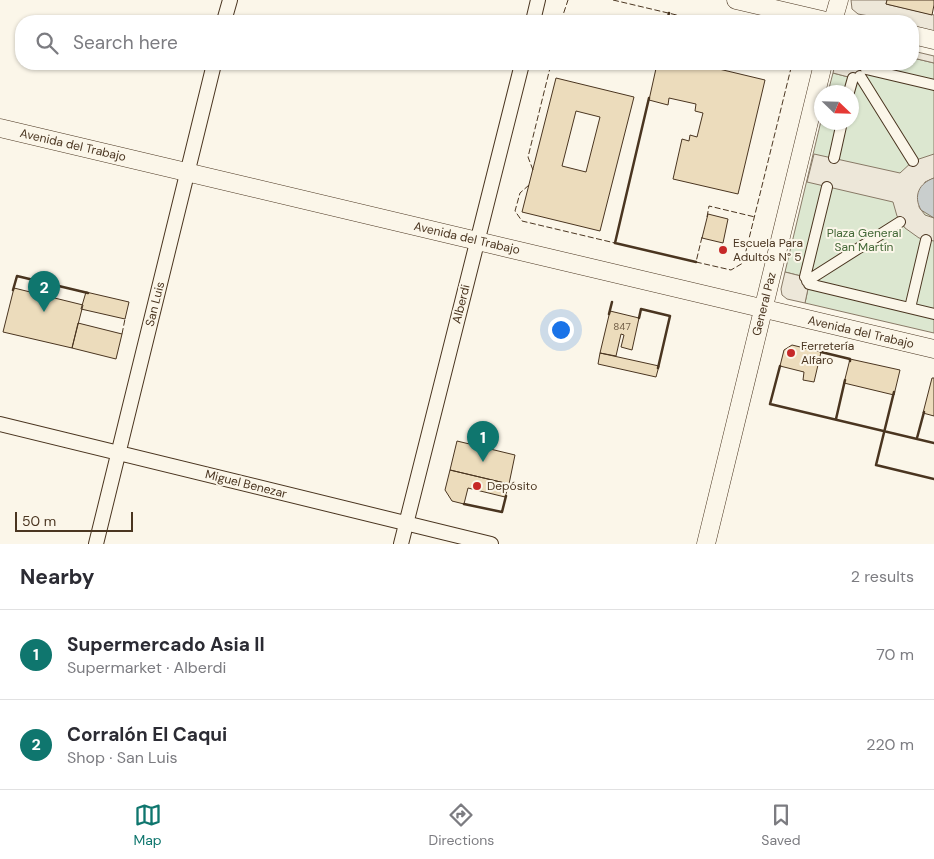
<!DOCTYPE html>
<meta charset="utf-8">
<style>
:root{--surface:#fff;--page:#f2f2f3;--text:#2b2b33;--muted:#7c7c81;--line:#e1e1e2;--accent:#0f766e}
body{margin:0;font-family:"DM Sans",sans-serif;background:var(--page);color:var(--text)}
.compass{position:absolute;left:814px;top:85px;width:45px;height:45px;border-radius:50%;background:var(--surface);box-shadow:0 1px 4px #0004;rotate:113deg}
.scale{position:absolute;left:15px;bottom:12px;width:118px;box-sizing:border-box;padding-left:5px;border:2px solid #4a3520;border-top:0;font-size:14px;line-height:18px;white-space:nowrap;color:#4a3520;-webkit-text-stroke:4px #fbf6e9;paint-order:stroke}
.you{position:absolute;left:560px;top:329px;width:18px;height:18px;margin:-12px;border:4px solid #fff;border-radius:50%;background:#1a73e8;box-shadow:0 0 0 8px #1a73e833}
.badge{display:grid;place-items:center;width:32px;height:32px;border-radius:50%;background:var(--accent);color:#fff;font-size:16px;font-weight:700}
.pin{position:absolute;translate:-50% -41px;filter:drop-shadow(0 1px 2px #0008)}
.pin::after{content:'';position:absolute;top:26px;width:18px;height:15px;background:inherit;clip-path:polygon(0 0,100% 0,50% 100%)}
.list{margin:0;padding:0;list-style:none}
h2{display:flex;justify-content:space-between;align-items:center;height:65px;margin:0;padding:0 20px;font-size:21px}
h2 small{font-size:16px;font-weight:400;color:var(--muted)}
.list li{display:grid;grid-template-columns:32px 1fr auto;gap:15px;align-items:center;box-sizing:border-box;height:90px;padding:0 20px;border-top:1px solid var(--line)}
.list b{display:block;font-size:19px;white-space:nowrap}
.list p{margin:0;font-size:16px;white-space:nowrap;color:var(--muted)}
.list em{font-size:16px;font-style:normal;color:var(--muted)}
.icon{flex:none;width:28px;height:28px;fill:none;stroke:currentColor;stroke-width:2;stroke-linecap:round;stroke-linejoin:round}
.map{position:relative;flex:none;width:934px;height:544px;overflow:hidden}
.search{position:absolute;background:var(--surface);box-shadow:0 1px 4px #0004;left:15px;right:15px;top:15px;height:55px;display:flex;align-items:center;gap:12px;box-sizing:border-box;padding:0 18px;border-radius:20px;color:var(--muted);font-size:19px}
.sheet{height:245px;background:var(--surface)}
nav{display:flex;justify-content:space-around;align-items:center;box-sizing:border-box;height:70px;border-top:1px solid var(--line);background:var(--surface);font-size:14px;color:var(--muted)}
nav a{display:grid;justify-items:center;gap:2px}
nav .on{color:var(--accent)}
.map>svg:first-child{display:block}
.green{fill:#dce7d0;stroke:#887966}
.parking{fill:#ede7d9;stroke:#887966}
.water{fill:#c9cecd;stroke:#887966}
.building{fill:#ecdcbc;stroke:#4a3520;fill-rule:evenodd}
.lines{fill:none;stroke-linecap:round;stroke-linejoin:round}
.pedestrian-casing{stroke:#4a3520;stroke-width:12}
.minor-casing{stroke:#4a3520;stroke-width:16}
.tertiary-casing{stroke:#4a3520;stroke-width:19}
.pedestrian{stroke:#fbf6e9;stroke-width:10}
.minor{stroke:#fbf6e9;stroke-width:14}
.tertiary{stroke:#fbf6e9;stroke-width:18}
.fence{stroke:#4a3520;stroke-width:1;stroke-dasharray:6 2.5;stroke-linecap:butt}
.wall{stroke:#4a3520;stroke-width:2.5}
.poi-dot{fill:#c62828;stroke:#fbf6e9;stroke-width:2}
.labels{text-anchor:middle;dominant-baseline:central;stroke-width:4;stroke-linejoin:round;paint-order:stroke}
.number-label{font-size:10px;fill:#725f47}
.street-label{font-size:12px;fill:#4a3520;stroke:#fbf6e9}
.park-label{font-size:12px;fill:#436837;stroke:#fbf6e9}
.poi-label{font-size:12px;fill:#4a3520;stroke:#fbf6e9;text-anchor:start}
</style>
<div class="map">
<svg width="934" height="544" viewBox="0 0 934 544">
<rect width="100%" height="100%" fill="#fbf6e9"/>
<path class="green" d="M913,58L934,63V333L805,303L809,284L805,277L785,272L821,121L852,122V92H828L833,73L856,79L865,72L867,64H913Z"/>
<path class="parking" d="M851,0H887L886,4L934,15V35L913,31V21H868L869,16L858,14L852,9Z
M913,51L934,56V63L913,58Z
M835,64H867L865,72L856,79L833,73Z
M814,154L900,173L913,161L934,154V178L925,182L919,207L925,215L934,218V241L919,238L905,228L897,216L893,202L807,182Z
M785,272L805,277L809,284L805,303L787,299L782,295L781,289Z"/>
<path class="water" d="M934,178V218L921,210C913,196 919,183 934,178Z"/>
<path class="building" d="M887,0H934V5L932,15L886,4Z
M657,64H698L765,80L738,194L673,179L682,139L689,141L690,135L697,137L703,113L695,111L696,104L669,98L668,105L649,100Z
M556,78L634,97L600,231L522,212ZM576,111L600,117L586,172L562,166Z
M708,214L728,219L723,243L702,238Z
M14,288L83,305L72,348L3,332Z
M86,292L129,302L125,319L81,309Z
M610,311L639,318L632,350L621,347L624,335L621,334L616,356L600,353Z
M78,323L122,334L116,359L72,348Z
M792,345L821,352L814,382L803,380L804,372L780,366L784,350Z
M600,353L659,366L656,377L598,364Z
M850,359L900,370L894,395L844,383Z
M932,378H934V416L923,413Z
M457,441L515,455L509,484L450,470Z
M450,470L509,484L505,497L468,488L464,504L452,501L445,490Z"/>
<g class="lines">
<defs>
<path id="pedestrian" d="M866,69L934,85
M860,76L913,161
M849,92L853,78
M834,158L842,122
M805,277L827,187
M807,281L900,222
M809,284L934,314
M910,308L926,240"/>
<path id="minor" d="M224,21L230,0
M533,21L538,0
M0,424L491,544
M96,544L214,64
M401,544L522,64"/>
<path id="tertiary" d="M736,0L826,21
M833,21L839,0
M913,35L934,40
M0,128L934,349
M706,544L823,64"/>
</defs>
<use href="#pedestrian" class="pedestrian-casing"/>
<use href="#minor" class="minor-casing"/>
<use href="#tertiary" class="tertiary-casing"/>
<use href="#pedestrian" class="pedestrian"/>
<use href="#minor" class="minor"/>
<use href="#tertiary" class="tertiary"/>
<path class="fence" d="M613,0L702,21
M561,21L568,0
M533,170L528,157L551,64
M529,185L520,193L515,211L522,221L615,243
M707,217L709,206L755,217
M702,237L696,262L731,270L743,263L792,64
M122,334L125,319"/>
<path class="wall" d="M667,21L669,13
M649,98L615,243L696,262
M13,290L17,276L88,293
M609,314L612,302
M639,318L641,309L670,316L658,368
M821,352L850,359V361
M780,366L770,404L934,443
M894,392L876,465L934,479
M836,419L845,380
M917,438L924,412
M464,504L502,512L506,496"/>
</g>
<g class="poi-dot">
<circle cx="723" cy="250" r="5"/>
<circle cx="791" cy="353" r="5"/>
<circle cx="477" cy="486" r="5"/>
</g>
<g class="labels">
<g class="number-label">
<text x="622" y="326">847</text>
</g>
<g class="street-label">
<text transform="translate(73 145) rotate(13)">Avenida del Trabajo</text>
<text transform="translate(467 238) rotate(13)">Avenida del Trabajo</text>
<text transform="translate(155 304) rotate(-76)">San Luis</text>
<text transform="translate(461 304) rotate(-76)">Alberdi</text>
<text transform="translate(764 304) rotate(-76)">General Paz</text>
<text transform="translate(861 332) rotate(13)">Avenida del Trabajo</text>
<text transform="translate(246 484) rotate(14)">Miguel Benezar</text>
</g>
<g class="park-label">
<text x="864" y="233">Plaza General<tspan x="864" dy="14">San Martín</tspan></text>
</g>
<g class="poi-label">
<text x="733" y="243">Escuela Para<tspan x="733" dy="14">Adultos N° 5</tspan></text>
<text x="801" y="346">Ferretería<tspan x="801" dy="14">Alfaro</tspan></text>
<text x="487" y="486">Depósito</text>
</g>
</g>
</svg>
<svg class="compass" viewBox="-18 -18 36 36"><path d="M0-13l5 13h-10z" fill="#e53935"/><path d="M0 13l5-13h-10z" fill="#7c7c81"/></svg>
<div class="scale">50 m</div>
<div class="you"></div>
<div class="pin badge" style="left:483px;top:462px">1</div>
<div class="pin badge" style="left:44px;top:312px">2</div>
<div class="search"><svg class="icon" aria-label="search" viewBox="0 0 24 24"><circle cx="10" cy="10" r="6"/><path d="M15 15l6 6"/></svg>Search here</div>
</div>
<section class="sheet">
<h2>Nearby<small>2 results</small></h2>
<ul class="list">
<li><span class="badge">1</span><div><b>Supermercado Asia II</b><p>Supermarket · Alberdi</p></div><em>70 m</em></li>
<li><span class="badge">2</span><div><b>Corralón El Caqui</b><p>Shop · San Luis</p></div><em>220 m</em></li>
</ul>
</section>
<nav>
<a class="on"><svg class="icon" aria-label="map" viewBox="0 0 24 24"><path d="M3 6l6-2 6 2 6-2v14l-6 2-6-2-6 2zM9 4v14M15 6v14"/></svg>Map</a>
<a><svg class="icon" aria-label="directions" viewBox="0 0 24 24"><path d="M12 3l9 9-9 9-9-9zM9 14v-3h6M13 9l2 2-2 2"/></svg>Directions</a>
<a><svg class="icon" aria-label="saved" viewBox="0 0 24 24"><path d="M7 4h10v16l-5-4-5 4z"/></svg>Saved</a>
</nav>
